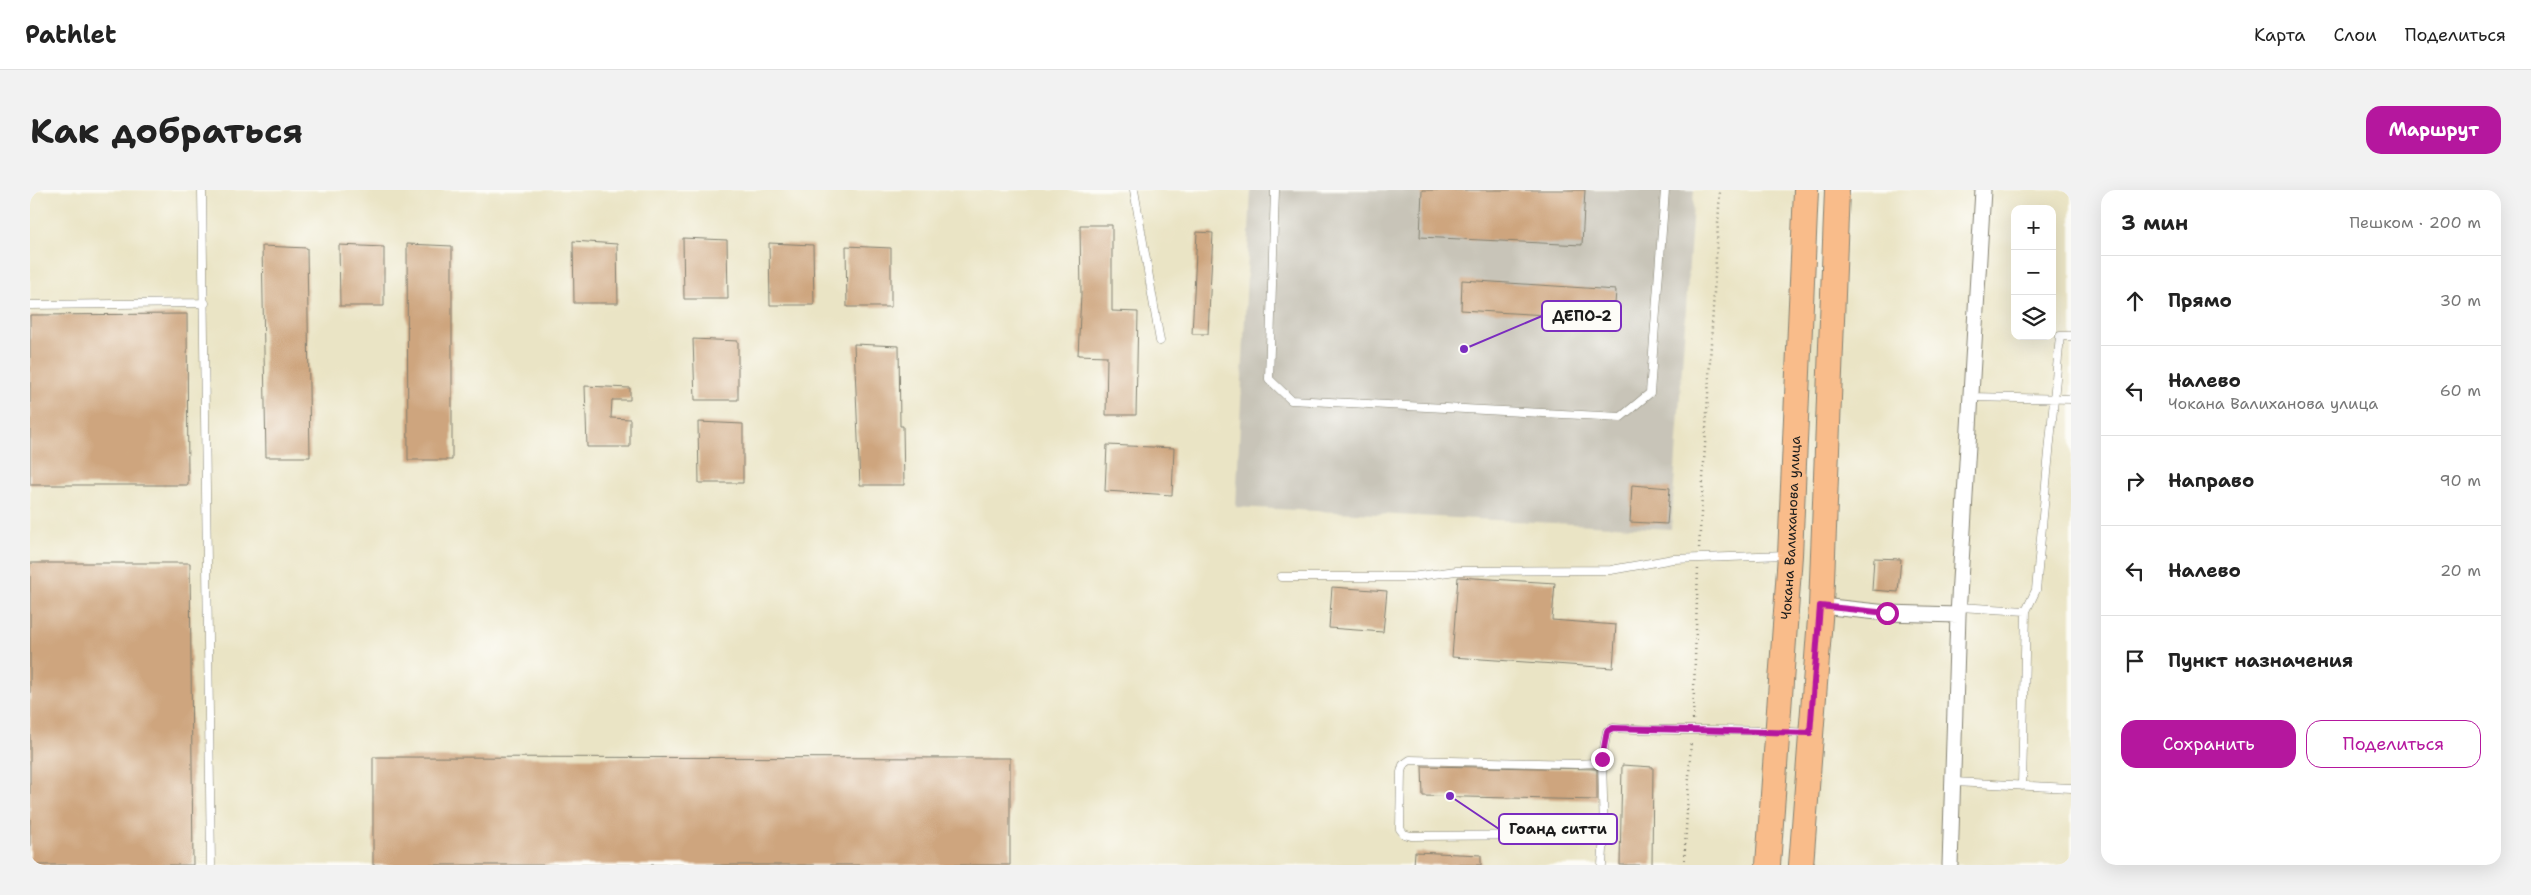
<!DOCTYPE html>
<html lang="ru">
<meta charset="utf-8">
<style>
:root{--surface:#fff;--page:#f2f2f2;--text:#222;--muted:#767676;--line:#e0e0e0;--accent:#b5179e}
body{margin:0;font-family:"Shantell Sans",sans-serif;background:var(--page);color:var(--text)}
.controls{position:absolute;right:15px;top:15px;display:grid;overflow:hidden;border-radius:10px;box-shadow:0 5px 20px #0002}
.controls button{width:45px;height:45px;display:grid;place-items:center;padding:0;border:0;border-bottom:1px solid var(--line);background:var(--surface);color:var(--text);font:25px sans-serif}
.stop{position:absolute;width:15px;height:15px;margin:-11px;border:4px solid #b5179e;border-radius:50%;background:#fff}
.stop.end{background:#b5179e;border-color:#fff;box-shadow:0 1px 5px #0008}
.list{margin:0;padding:0;list-style:none}
h2{display:flex;justify-content:space-between;align-items:center;height:65px;margin:0;padding:0 20px;font-size:21px}
h2 small{font-size:16px;font-weight:400;color:var(--muted)}
.list li{display:grid;grid-template-columns:32px 1fr auto;gap:15px;align-items:center;box-sizing:border-box;height:90px;padding:0 20px;border-top:1px solid var(--line)}
.list b{display:block;font-size:19px;white-space:nowrap}
.list p{margin:0;font-size:16px;white-space:nowrap;color:var(--muted)}
.list em{font-size:16px;font-style:normal;color:var(--muted)}
.actions{display:flex;gap:10px;padding:15px 20px}
.actions a{flex:1;padding:11px 0;border:1px solid var(--accent);border-radius:15px;text-align:center;font-size:18px;color:var(--accent)}
.actions .main{background:var(--accent);color:#fff}
.icon{flex:none;width:28px;height:28px;fill:none;stroke:currentColor;stroke-width:2;stroke-linecap:round;stroke-linejoin:round}
.map{position:relative;flex:none;width:2041px;height:675px;overflow:hidden;border-radius:15px}
header{display:flex;align-items:center;gap:30px;box-sizing:border-box;height:70px;padding:0 25px;background:var(--surface);border-bottom:1px solid var(--line)}
header strong{font-size:24px}
nav{display:flex;gap:28px;margin-inline-start:auto;font-size:18px}
.intro{display:flex;align-items:center;justify-content:space-between;box-sizing:border-box;height:120px;padding:0 30px}
h1{margin:0;font-size:35px}
.button{padding:12px 22px;border-radius:15px;background:var(--accent);color:#fff;font-size:18px;font-weight:700}
main{display:flex;gap:30px;padding:0 30px}
aside{flex:1;background:var(--surface);border-radius:15px;box-shadow:0 5px 20px #0002}
.map>svg:first-child{display:block}
.industrial{fill:#c8c4b8}
.building{fill:#cea57e}
.lines{fill:none;stroke-linecap:round;stroke-linejoin:round}
.lane-casing{stroke:#838070;stroke-width:9}
.street-casing{stroke:#838070;stroke-width:17}
.primary-casing{stroke:#838070;stroke-width:26}
.path{stroke:#838070;stroke-width:2.5;stroke-dasharray:1 4;stroke-linecap:butt}
.lane{stroke:#fff;stroke-width:8}
.street{stroke:#fff;stroke-width:15}
.primary{stroke:#f9bc8a;stroke-width:24}
.route{stroke:#b5179e;stroke-width:6}
.labels{text-anchor:middle;dominant-baseline:central;stroke-width:4.5;stroke-linejoin:round;paint-order:stroke}
.street-label{font-size:14px;fill:#1c1c1c;stroke:#fdfcf7}
.leader{fill:none;stroke:#7b2cbf;stroke-width:2}
.callout-dot{fill:#7b2cbf;stroke:#fdfcf7;stroke-width:2}
.callout{fill:#fdfcf7;stroke:#7b2cbf;stroke-width:2}
.callout-label{font-size:15px;text-anchor:middle;font-weight:bold;fill:#1c1c1c}
</style>
<header>
<strong>Pathlet</strong>
<nav><a>Карта</a><a>Слои</a><a>Поделиться</a></nav>
</header>
<div class="intro"><h1>Как добраться</h1><a class="button">Маршрут</a></div>
<main>
<div class="map">
<svg width="2041" height="675" viewBox="0 0 2041 675">
<rect width="100%" height="100%" fill="#fdfcf7"/>
<filter id="ink" filterUnits="userSpaceOnUse"><feTurbulence type="fractalNoise" baseFrequency=".02" numOctaves="2"/><feDisplacementMap in="SourceGraphic" scale="10" xChannelSelector="R" yChannelSelector="G"/><feConvolveMatrix kernelMatrix="1 2 1 2 8 2 1 2 1" color-interpolation-filters="sRGB"/></filter>
<filter id="wash" filterUnits="userSpaceOnUse"><feTurbulence type="fractalNoise" baseFrequency=".0096" numOctaves="4" result="noise"/><feDisplacementMap in="SourceGraphic" scale="20" xChannelSelector="R" yChannelSelector="G"/><feGaussianBlur stdDeviation="1.12" result="paint"/><feColorMatrix in="noise" values="0 0 0 0 0 0 0 0 0 0 0 0 0 0 0 0 0 1.4 0 .05"/><feComposite in="paint" operator="in"/></filter>
<g filter="url(#wash)">
<rect width="100%" height="100%" fill="#eae4c5"/>
<path class="industrial" d="M1221,0H1664L1641,339L1206,317Z"/>
<g id="blocks">
<path class="building" d="M1392,0H1555L1552,55L1390,47Z
M1050,35H1082V121L1108,122L1106,225H1076L1077,166L1048,165L1051,105Z
M1167,42L1183,43L1178,144H1162Z
M653,48L697,50L698,109H654Z
M543,51L587,54L588,113H544Z
M739,53L783,55L784,115H740Z
M377,54L422,56V270H378Z
M309,55L354,57V116H310Z
M232,56L277,58L280,267H236Z
M816,56L861,58V117H817Z
M1432,90L1586,100L1584,129L1431,120Z
M157,124L158,295H0V125Z
M663,149L708,151V210H665Z
M824,154L869,156L870,236H873L874,295H830Z
M555,196L600,198V210H582L581,228L600,229V257H557Z
M668,232L713,234V293H669Z
M1077,255L1144,258L1142,305L1075,301Z
M1602,295L1640,298L1637,334L1600,332Z
M1844,368L1871,369L1868,402L1842,400Z
M0,373H160L163,675H0Z
M1428,387L1525,393L1522,430L1586,435L1583,478L1422,467Z
M1302,397L1357,401L1353,442L1299,438Z
M343,567L980,568V675H343Z
M1592,575L1623,577L1622,675H1590Z
M1392,576L1567,579V610L1393,606Z
M1385,662L1451,665V675H1384Z"/>
</g>
</g>
<g filter="url(#ink)">
<use href="#blocks" fill-opacity="0" stroke="#838070" stroke-width="1"/>
<g class="lines">
<defs>
<path id="lane" d="M172,0L181,675
M1104,0L1130,151
M1245,0L1239,189L1261,210L1591,227L1620,203L1635,0
M0,115L175,113
M1941,207L2041,209
M1251,387H1381L1426,381L1581,380L1643,369L1757,365
M1929,417L1996,421L1992,596
M1996,421L2006,400L2030,146H2041
M1572,569L1564,573L1547,574L1380,570L1373,575L1371,582L1370,639L1374,644L1381,646L1574,645
M1924,592L2041,598
M1572,675L1574,645L1572,569L1577,541L1583,538C1648,542 1713,538 1778,543"/>
<path id="street" d="M1791,416L1857,423L1928,425
M1920,675L1928,425L1953,0"/>
<g id="primary">
<path id="s1" d="M1738,675L1760,365L1776,0"/>
<path d="M1771,675L1791,416L1807,0"/>
</g>
</defs>
<use href="#lane" class="lane-casing"/>
<use href="#street" class="street-casing"/>
<use href="#primary" class="primary-casing"/>
<path class="path" d="M1669,358L1690,0
M1663,530L1668,378
M1654,675L1661,551"/>
<use href="#lane" class="lane"/>
<use href="#street" class="street"/>
<use href="#primary" class="primary"/>
</g>
</g>
<g class="lines" filter="url(#ink)">
<path class="route" d="M1572,569L1577,541L1583,538L1780,543L1790,416L1857,423"/>
</g>
<g class="labels">
<g class="street-label">
<text stroke="none"><textPath href="#s1" startOffset="338">Чокана Валиханова улица</textPath></text>
</g>
</g>
<path class="leader" d="M1434 159L1512 126M1420 606L1469 639"/>
<g class="callout-dot">
<circle cx="1434" cy="159" r="5"/>
<circle cx="1420" cy="606" r="5"/>
</g>
<g class="callout">
<rect x="1512" y="111" width="79" height="30" rx="5"/>
<rect x="1469" y="624" width="118" height="30" rx="5"/>
</g>
<g class="callout-label">
<text x="1552" y="131">ДЕПО-2</text>
<text x="1528" y="644">Гоанд ситти</text>
</g>
</svg>
<div class="controls">
<button>+</button>
<button>−</button>
<button><svg class="icon" aria-label="layers" viewBox="0 0 24 24"><path d="M12 4l9 5-9 5-9-5zM3 14l9 5 9-5"/></svg></button>
</div>
<div class="stop" style="left:1857px;top:423px"></div>
<div class="stop end" style="left:1572px;top:569px"></div>
</div>
<aside>
<h2>3 мин<small>Пешком · 200 m</small></h2>
<ul class="list">
<li><svg class="icon" aria-label="ahead" viewBox="0 0 24 24"><path d="M12 20V5M6 11l6-6 6 6"/></svg><div><b>Прямо</b></div><em>30 m</em></li>
<li><svg class="icon" aria-label="left" viewBox="0 0 24 24"><path d="M17 20v-9H6M10 6l-5 5 5 5"/></svg><div><b>Налево</b><p>Чокана Валиханова улица</p></div><em>60 m</em></li>
<li><svg class="icon" aria-label="right" viewBox="0 0 24 24"><path d="M7 20v-9h11M14 6l5 5-5 5"/></svg><div><b>Направо</b></div><em>90 m</em></li>
<li><svg class="icon" aria-label="left" viewBox="0 0 24 24"><path d="M17 20v-9H6M10 6l-5 5 5 5"/></svg><div><b>Налево</b></div><em>20 m</em></li>
<li><svg class="icon" aria-label="arrive" viewBox="0 0 24 24"><path d="M6 21V4h12l-3 4 3 4H6"/></svg><div><b>Пункт назначения</b></div></li>
</ul>
<div class="actions"><a class="main">Сохранить</a><a>Поделиться</a></div>
</aside>
</main>
